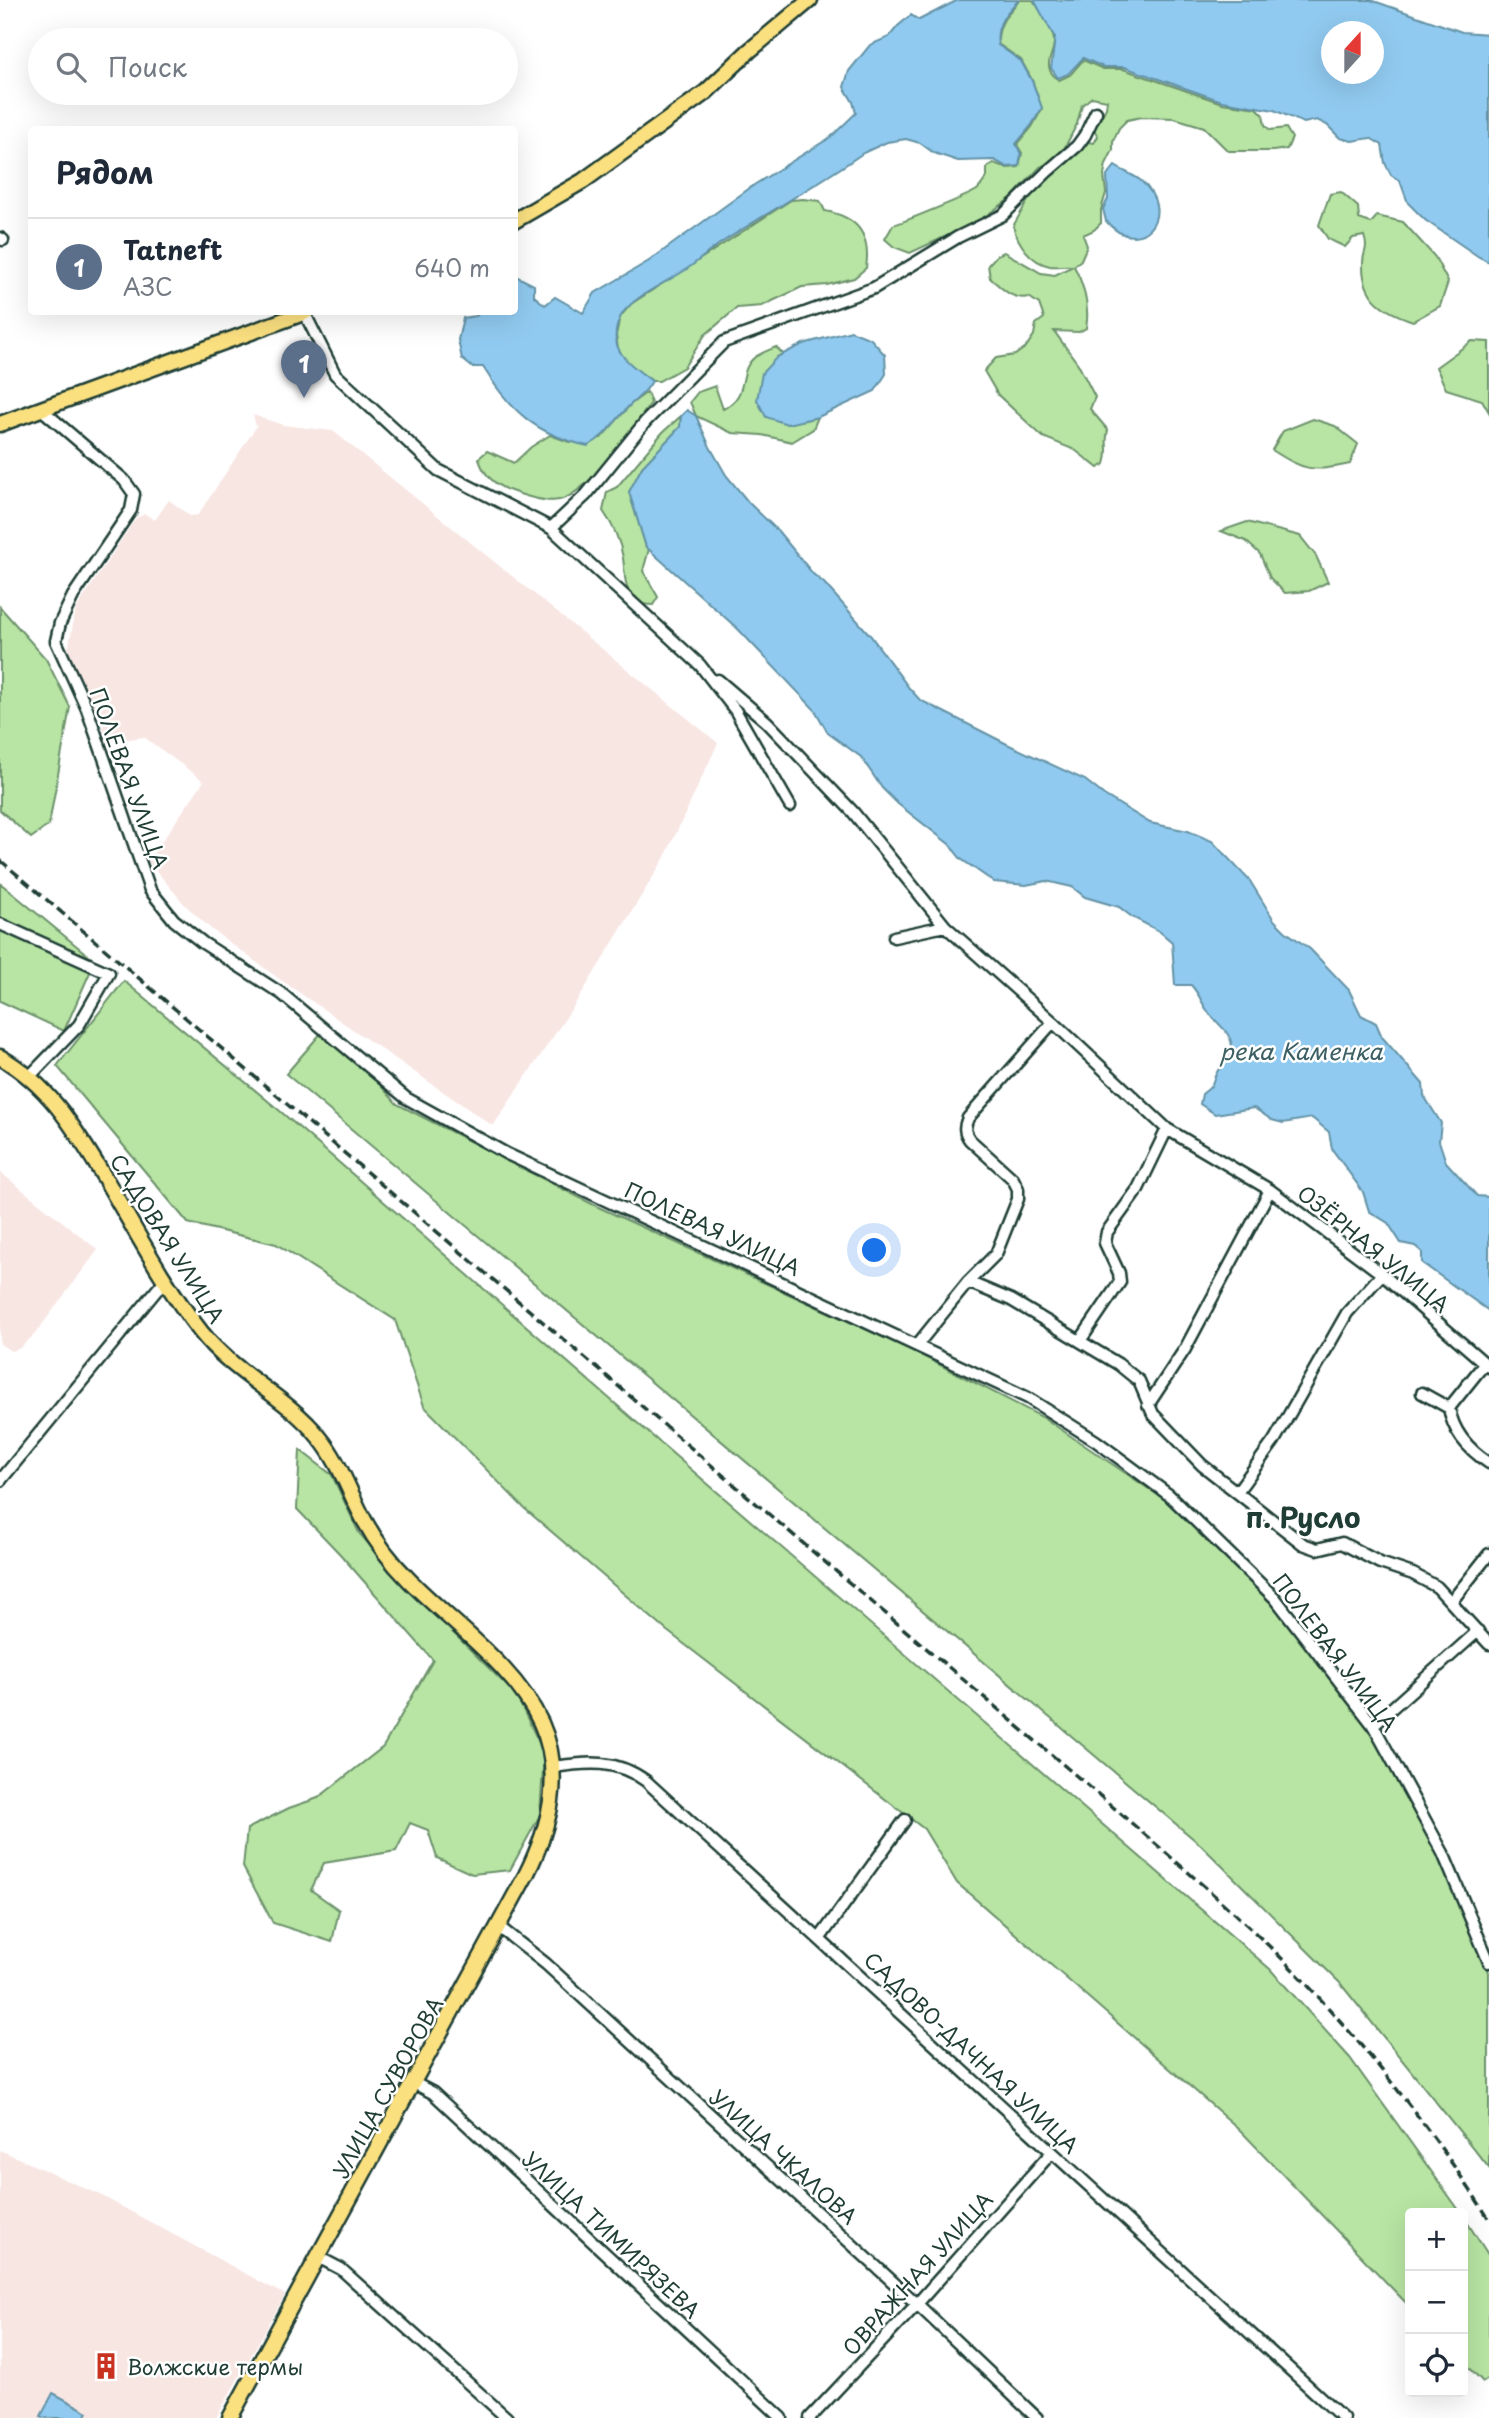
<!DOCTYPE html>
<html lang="ru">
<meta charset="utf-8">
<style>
:root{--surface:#fff;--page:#f2f2f3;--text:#1f2937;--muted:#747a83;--line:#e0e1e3;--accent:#111827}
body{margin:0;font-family:"Playpen Sans",sans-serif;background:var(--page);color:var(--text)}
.controls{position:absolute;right:21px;bottom:21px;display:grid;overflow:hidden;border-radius:7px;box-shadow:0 7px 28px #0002}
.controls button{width:63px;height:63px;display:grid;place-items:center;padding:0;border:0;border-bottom:2px solid var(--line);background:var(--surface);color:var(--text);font:35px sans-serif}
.compass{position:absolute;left:1321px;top:21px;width:63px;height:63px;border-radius:50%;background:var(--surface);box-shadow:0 7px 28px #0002;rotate:21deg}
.you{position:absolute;left:875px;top:1251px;width:24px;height:24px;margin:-18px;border:5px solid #fff;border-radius:50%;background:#1a73e8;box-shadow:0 0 0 10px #1a73e833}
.badge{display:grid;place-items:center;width:46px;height:46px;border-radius:50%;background:var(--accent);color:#fff;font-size:23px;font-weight:700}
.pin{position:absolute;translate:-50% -58px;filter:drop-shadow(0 2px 4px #0008)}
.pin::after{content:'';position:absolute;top:37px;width:24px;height:21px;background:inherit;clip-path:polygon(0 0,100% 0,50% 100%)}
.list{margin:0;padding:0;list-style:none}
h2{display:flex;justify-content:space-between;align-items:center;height:91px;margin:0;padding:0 28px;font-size:30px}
h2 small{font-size:23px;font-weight:400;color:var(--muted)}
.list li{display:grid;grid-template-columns:46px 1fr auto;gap:21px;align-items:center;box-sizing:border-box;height:98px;padding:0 28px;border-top:2px solid var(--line)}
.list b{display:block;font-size:26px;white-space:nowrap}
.list p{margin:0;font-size:23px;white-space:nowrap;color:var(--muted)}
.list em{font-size:23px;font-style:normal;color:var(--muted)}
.icon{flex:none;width:38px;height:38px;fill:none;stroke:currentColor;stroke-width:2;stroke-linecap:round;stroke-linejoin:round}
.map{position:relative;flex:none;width:1489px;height:2418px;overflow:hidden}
.search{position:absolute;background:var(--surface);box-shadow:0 7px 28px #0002;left:28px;top:28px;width:490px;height:77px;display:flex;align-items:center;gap:18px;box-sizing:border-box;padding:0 24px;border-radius:38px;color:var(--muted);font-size:26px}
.panel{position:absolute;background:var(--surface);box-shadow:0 7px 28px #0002;left:28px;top:126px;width:490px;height:189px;border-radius:7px}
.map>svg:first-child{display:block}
.built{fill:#f8e6e3}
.green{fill:#b8e5a3;stroke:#6c916c;stroke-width:2}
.water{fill:#91caf0;stroke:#6392a5;stroke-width:2;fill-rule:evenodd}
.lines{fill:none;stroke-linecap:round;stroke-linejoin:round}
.minor-casing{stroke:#1f3d34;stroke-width:15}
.primary-casing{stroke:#1f3d34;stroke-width:19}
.minor{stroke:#fff;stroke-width:10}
.primary{stroke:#fbe080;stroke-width:14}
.rail{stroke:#1f3d34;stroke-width:3.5;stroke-dasharray:10 5;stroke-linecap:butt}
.labels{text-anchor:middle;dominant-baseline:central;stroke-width:5;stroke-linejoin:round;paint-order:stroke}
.street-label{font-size:21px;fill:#1f3d34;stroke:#fff}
.poi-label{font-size:21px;fill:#1f3d34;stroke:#fff;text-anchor:start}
.water-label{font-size:23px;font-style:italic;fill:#3c6063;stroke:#fff}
.district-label{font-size:28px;font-weight:bold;fill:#1f3d34;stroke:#fff}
</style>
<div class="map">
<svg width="1489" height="2418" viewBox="0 0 1489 2418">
<rect width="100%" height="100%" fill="#fff"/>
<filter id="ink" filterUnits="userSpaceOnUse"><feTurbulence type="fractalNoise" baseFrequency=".0143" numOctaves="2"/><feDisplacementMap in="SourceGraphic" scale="14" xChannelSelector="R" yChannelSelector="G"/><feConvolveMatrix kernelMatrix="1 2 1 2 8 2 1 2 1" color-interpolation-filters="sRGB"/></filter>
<g filter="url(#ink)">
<path class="built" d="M253,415L283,425L333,431L718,743L665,857L579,998L493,1126L278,978L211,929L185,905L148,861L204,781L144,737L107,742L101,717L73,672L75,662L67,655L76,609L136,518L145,514L155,520L169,500L190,516L198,515L256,427Z
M0,1172L98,1250L35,1334L20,1348L11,1351L0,1344Z
M0,2150L104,2197L285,2295L216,2418H0Z"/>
<path class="green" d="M1020,0H1033C1039,8 1053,30 1054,40C1055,56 1039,66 1059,80L1070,75L1083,60L1103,69H1123L1222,103L1257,108L1263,114L1265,125L1270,130L1286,128L1292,138L1287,149L1273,151H1228L1204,127L1174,118L1142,117L1127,120L1119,128L1113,141V150L1106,164L1104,175L1106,193L1101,210V223L1094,230L1083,235L1087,246L1081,260L1074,266C1084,285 1090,306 1086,328L1079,332L1054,331L1078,364L1095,397L1090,409L1108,430C1104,444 1110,450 1105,464L1098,468L1075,450L1043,437L998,395L984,371L996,358L1015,355L1026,347L1034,335L1036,324L1044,318L1039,304L1029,297C1012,301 1002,288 990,278L988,265L997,255L1004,252L1041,273L1055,275L1073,266C1066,265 1057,267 1050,266C1030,262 1018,243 1013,226C1020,215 1026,202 1034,192C1050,174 1071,160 1088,142L1094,143L1098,136L1094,130L1106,108L1107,100L1092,97L1082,105L1077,124L1063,151L1049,163L1040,167L1011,198L977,222L910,253L894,247L885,239L893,225C901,223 970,195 977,190C981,186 984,181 987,177V168L993,163L1007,168L1019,167L1022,153L1017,145L1032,127L1042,109L1032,80L1021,60L998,44C997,25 1007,13 1020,0Z
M1341,192L1358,207L1359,219L1371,223L1377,216L1403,222L1435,257L1448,282L1440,306L1413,321C1383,311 1362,298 1363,263C1363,250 1369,251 1364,236L1353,238L1345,247L1328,239L1319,225L1330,194Z
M803,199L820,201L825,211C858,217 871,235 866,268L854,278L827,285L802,287L762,306L737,308L705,335L684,367L659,381H652L629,365L618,349L616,335L620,317L631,304L791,200Z
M1472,341L1489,342V412L1482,400L1446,389L1436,367Z
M776,347L783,354L777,357L787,424L818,417L813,429L792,442L762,435L732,433L696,416L690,402L698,392L715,386L723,409C751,395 736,372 755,357C761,353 769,350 776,347Z
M647,392L651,403C632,428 589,494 559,500C547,503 522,495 511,491C495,486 482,473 479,458L487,451L514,463L531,447L550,435L569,442L601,438L631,404Z
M681,416L680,427L642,467L629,492L646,547L649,549L643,571L658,597L653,605L639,604C622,586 626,579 623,558C620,540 613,525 603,511L607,492L617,487L663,432Z
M1313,419L1335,426L1358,444L1350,464C1311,472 1305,471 1272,450L1283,431Z
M1247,522L1300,536L1316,556L1328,582L1309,591L1285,593L1270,578L1260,554L1246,541L1221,531Z
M0,607L46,659L70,707L49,825L31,838L0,810Z
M0,883L95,961L64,1031L0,1001Z
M124,981L280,1111L650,1434L1270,1969L1350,2058L1461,2213H1410V2307L1239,2129L957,1883L924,1829L666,1630L524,1508L424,1406L395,1320L276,1244L188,1223L57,1066Z
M322,1032L365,1068L397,1104L596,1206L913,1351L1044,1418L1183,1512L1273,1603L1363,1719L1439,1851L1489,1972V2168L1340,1983L1202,1846L286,1074Z
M300,1450L332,1475L359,1533L404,1584L516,1695L544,1753L540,1815L510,1870L472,1874L437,1858L428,1830L410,1823L396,1851L324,1863L311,1890L339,1910L332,1942L273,1923L243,1867L247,1829L289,1808L318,1798L383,1747L433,1660L340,1554L297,1509Z
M1463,2216L1489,2256V2378L1483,2382L1463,2361Z"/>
<path class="water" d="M958,0H1019C1005,13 995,26 998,45L1021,61L1032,81L1042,108L1031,126L1016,144L1021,154L1019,166L1007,167L994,160L958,161L934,153L920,143L906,139L887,142L863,153C816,186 766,213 718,245C707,253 696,263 684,271C667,282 628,299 620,318C605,350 631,365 652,381C646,393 638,397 629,406C615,421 606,436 588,446C537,435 510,411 483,367H472L462,359L458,340L463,318L476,316L480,312H514L515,278L518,277L534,285V296L545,305L555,297L583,313L595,293L649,261L754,185L831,137L856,113L853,102L844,87L849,71L870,45L889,37L898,26L911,15L919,20Z
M1034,0H1371L1462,32L1489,34V262L1479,257L1425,220L1408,203L1400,181L1391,175L1385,163L1382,145L1370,138L1352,141L1340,138L1327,125L1317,120L1304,123L1274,110L1222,101L1124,67H1103L1083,58L1068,74L1058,78L1051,68L1055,38ZM1332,32H1374V74H1332Z
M1115,166C1123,171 1133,175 1140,180C1180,214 1139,260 1106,221L1103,209L1108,199L1107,176Z
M851,331L871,339L885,355L886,374L875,391L818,417L787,424L766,417L757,400L762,373L777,357L803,344Z
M687,410L696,416L710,447L726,475L749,503L778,531L813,574L824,583L870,635L909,688L920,700L1007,744L1085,780L1104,795L1150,823L1188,831L1212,841L1250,881L1274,920L1285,931L1310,949L1349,990L1361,1015L1376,1023L1382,1037L1423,1084L1424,1096L1441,1123L1439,1141L1446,1162L1477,1196L1489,1197V1311L1422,1263V1252L1415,1246L1401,1243L1388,1223L1369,1211L1363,1192L1332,1149L1329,1132L1312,1118L1283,1123L1272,1120L1254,1108L1215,1114L1200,1104L1202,1094C1216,1084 1210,1084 1217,1072C1220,1066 1229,1062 1231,1055C1237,1036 1219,1026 1209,1013C1201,1003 1201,996 1191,985H1175L1172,942L1159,931L1132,917L1119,907L1085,897L1072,887L1046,881L1026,885L994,882L961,859L949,844L898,804L882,788L861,757L828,733L815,710L738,629L646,547L629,492L642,467L680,427L681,416Z
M53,2393L88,2412L85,2418H45L41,2416Z"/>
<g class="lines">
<defs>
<path id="minor" d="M0,238L3,240
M304,312L335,374L438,470L551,528L700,665L735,710L790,806
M40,408L124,480L134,494L131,510L73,596L60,623L56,641L87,709L150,890L174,920L203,943L282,994L406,1098L507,1154L1028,1398L1096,1441L1169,1495L1275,1598L1373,1725L1443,1853L1489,1962
M551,528L586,495L646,421L724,342L874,288L958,237L1003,215L1048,171L1077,146L1085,135L1096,112
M718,680L767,722L853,812L945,926
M0,924L109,973L79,1025L30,1076
M894,937L945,926L1053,1022L1167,1129L1270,1190L1382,1274L1489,1367
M968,1282L1011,1300L1118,1364L1139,1381L1153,1414L1202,1465L1303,1544L1317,1549L1342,1543L1380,1563L1413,1574L1437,1587L1489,1644
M1080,1341L1120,1282L1119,1273L1105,1243L1107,1232L1138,1189L1167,1129
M917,1345L968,1282L996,1254L1018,1199V1189L1013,1179L970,1140C964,1132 964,1127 968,1118L1053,1022
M1422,1393L1449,1408C1453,1432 1469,1450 1489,1463
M1148,1405L1185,1349L1270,1190
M1449,1408L1485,1363
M0,1481L165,1280
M1237,1492L1274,1441L1347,1313L1382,1274
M1451,1602L1489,1554
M1373,1725L1478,1631
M553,1767C588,1762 616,1759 646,1781L1343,2418
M499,1927L546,1964L917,2304L1037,2418
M820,1938L905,1820
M414,2083L433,2093L782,2418
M318,2257L341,2269L507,2418
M810,2418L917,2304L1052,2152"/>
<path id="primary" d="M514,221L583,181L706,92L749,51L810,0
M0,424L306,312
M0,1057C51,1086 76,1131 106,1180C136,1231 164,1285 201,1332C234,1374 286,1396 319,1437C340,1462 349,1492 364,1520C376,1542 391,1562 409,1580C452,1624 515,1666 541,1723C564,1774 550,1827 526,1875L230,2418"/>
</defs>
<use href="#minor" class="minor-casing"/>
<use href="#primary" class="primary-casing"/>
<use href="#minor" class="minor"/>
<use href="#primary" class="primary"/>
<path class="rail" d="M0,860L1113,1807C1176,1862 1241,1916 1299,1976C1370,2051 1433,2131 1489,2219"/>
</g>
</g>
<defs>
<symbol id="building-bare" viewBox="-9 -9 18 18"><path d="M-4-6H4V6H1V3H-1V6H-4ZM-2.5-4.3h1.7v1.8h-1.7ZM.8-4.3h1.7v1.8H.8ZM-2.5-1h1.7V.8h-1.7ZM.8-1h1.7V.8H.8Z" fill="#c8321e" stroke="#fff" stroke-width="2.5" paint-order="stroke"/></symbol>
</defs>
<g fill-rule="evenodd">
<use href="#building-bare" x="87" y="2347" width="38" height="38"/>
</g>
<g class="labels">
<g class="street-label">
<text transform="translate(130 778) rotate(70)">ПОЛЕВАЯ УЛИЦА</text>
<text transform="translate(713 1228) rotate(25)">ПОЛЕВАЯ УЛИЦА</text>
<text transform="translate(168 1238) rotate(58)">САДОВАЯ УЛИЦА</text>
<text transform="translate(1374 1248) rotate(39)">ОЗЁРНАЯ УЛИЦА</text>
<text transform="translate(1336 1652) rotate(53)">ПОЛЕВАЯ УЛИЦА</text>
<text transform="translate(972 2052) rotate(43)">САДОВО-ДАЧНАЯ УЛИЦА</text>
<text transform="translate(387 2087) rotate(-61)">УЛИЦА СУВОРОВА</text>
<text transform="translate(784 2156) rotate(42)">УЛИЦА ЧКАЛОВА</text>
<text transform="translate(612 2234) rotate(43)">УЛИЦА ТИМИРЯЗЕВА</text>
<text transform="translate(917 2273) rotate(-48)">ОВРАЖНАЯ УЛИЦА</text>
</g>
<g class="poi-label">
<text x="127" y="2366">Волжские термы</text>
</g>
<g class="water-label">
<text x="1301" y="1050">река Каменка</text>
</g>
<g class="district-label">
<text x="1303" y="1516">п. Русло</text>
</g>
</g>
</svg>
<div class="controls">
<button>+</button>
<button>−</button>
<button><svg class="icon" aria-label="locate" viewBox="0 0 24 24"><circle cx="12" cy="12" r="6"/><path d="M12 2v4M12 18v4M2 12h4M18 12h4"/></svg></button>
</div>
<svg class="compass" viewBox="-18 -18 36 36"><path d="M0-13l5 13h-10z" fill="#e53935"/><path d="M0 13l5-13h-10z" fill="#747a83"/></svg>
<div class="you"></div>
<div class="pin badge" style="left:304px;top:398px;background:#5c6f8a">1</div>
<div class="search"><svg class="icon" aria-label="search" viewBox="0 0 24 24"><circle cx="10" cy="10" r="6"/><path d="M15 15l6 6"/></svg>Поиск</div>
<section class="panel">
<h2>Рядом<small></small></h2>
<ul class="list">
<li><span class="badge" style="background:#5c6f8a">1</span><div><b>Tatneft</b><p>АЗС</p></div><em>640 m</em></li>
</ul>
</section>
</div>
